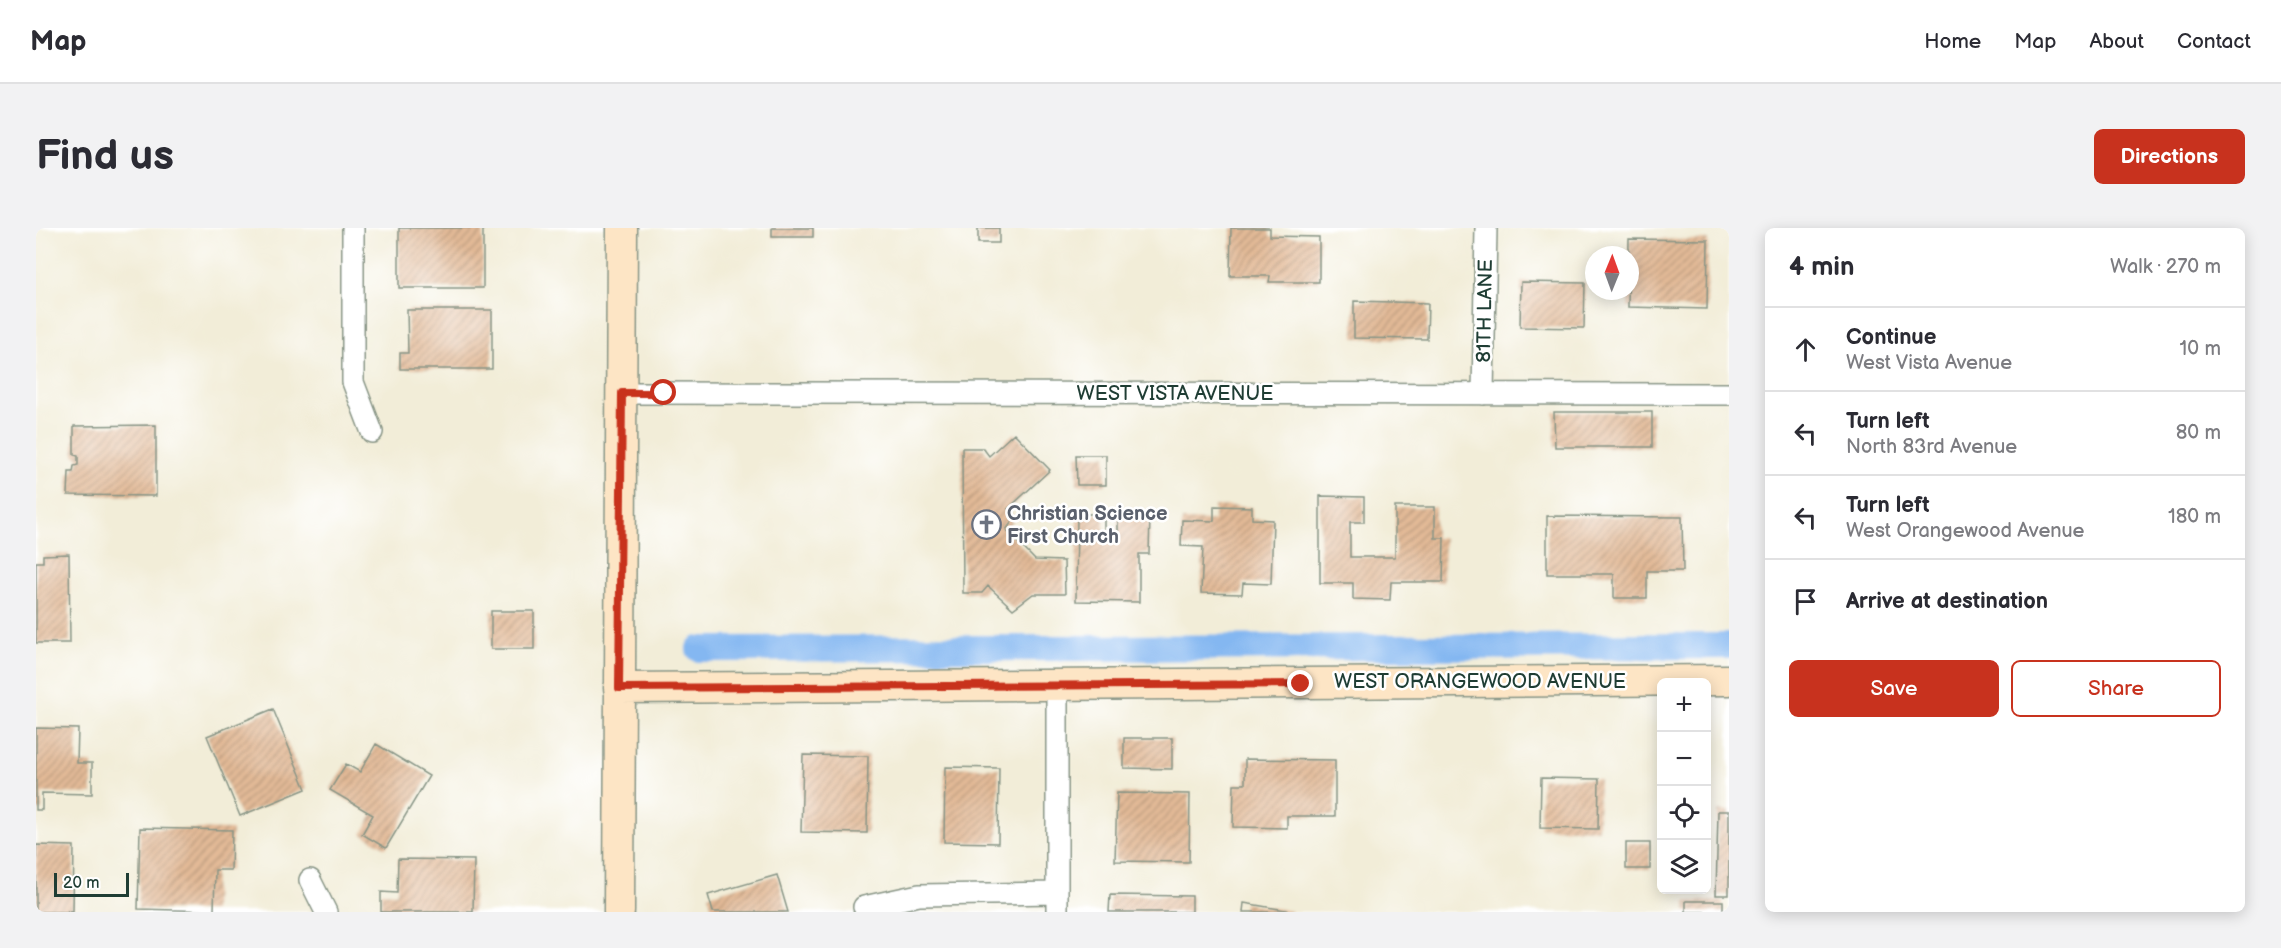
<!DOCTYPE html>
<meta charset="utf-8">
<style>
:root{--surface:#fff;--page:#f2f2f3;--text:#2b2b33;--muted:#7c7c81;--line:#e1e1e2;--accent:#c8321e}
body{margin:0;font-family:"Balsamiq Sans",sans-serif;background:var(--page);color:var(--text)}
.controls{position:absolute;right:18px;bottom:18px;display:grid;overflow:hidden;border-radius:9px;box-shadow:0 3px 15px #0003}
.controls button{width:54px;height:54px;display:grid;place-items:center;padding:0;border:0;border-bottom:2px solid var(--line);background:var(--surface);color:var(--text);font:30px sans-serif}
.compass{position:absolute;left:1549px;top:18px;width:54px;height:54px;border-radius:50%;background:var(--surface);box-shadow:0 3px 15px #0003;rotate:1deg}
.scale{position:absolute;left:18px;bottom:15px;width:75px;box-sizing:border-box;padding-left:6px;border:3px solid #1f3d34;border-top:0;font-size:16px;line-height:21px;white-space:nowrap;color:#1f3d34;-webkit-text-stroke:4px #fff;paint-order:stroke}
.stop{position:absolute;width:18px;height:18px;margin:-14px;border:4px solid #c8321e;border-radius:50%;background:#fff}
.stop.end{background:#c8321e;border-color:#fff;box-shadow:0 2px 6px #0008}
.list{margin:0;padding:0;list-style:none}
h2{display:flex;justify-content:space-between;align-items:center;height:78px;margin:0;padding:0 24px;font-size:26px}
h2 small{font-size:20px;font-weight:400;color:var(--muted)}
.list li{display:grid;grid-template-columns:39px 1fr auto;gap:18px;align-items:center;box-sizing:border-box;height:84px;padding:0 24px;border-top:2px solid var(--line)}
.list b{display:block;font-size:22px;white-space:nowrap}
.list p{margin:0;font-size:20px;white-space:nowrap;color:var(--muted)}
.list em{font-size:20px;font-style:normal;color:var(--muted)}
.actions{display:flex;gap:12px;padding:18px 24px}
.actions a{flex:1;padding:14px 0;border:2px solid var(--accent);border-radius:9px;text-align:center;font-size:21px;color:var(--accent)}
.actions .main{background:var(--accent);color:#fff}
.icon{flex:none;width:33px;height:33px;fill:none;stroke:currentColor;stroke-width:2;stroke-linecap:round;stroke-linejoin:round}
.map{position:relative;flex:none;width:1693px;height:684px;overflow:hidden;border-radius:9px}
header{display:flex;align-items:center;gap:36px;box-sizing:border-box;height:84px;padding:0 30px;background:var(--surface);border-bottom:2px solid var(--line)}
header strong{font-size:28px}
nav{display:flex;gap:33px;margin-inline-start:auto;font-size:21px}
.intro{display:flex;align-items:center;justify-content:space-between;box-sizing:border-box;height:144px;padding:0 36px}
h1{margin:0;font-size:42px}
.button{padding:15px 27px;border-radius:9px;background:var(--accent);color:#fff;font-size:21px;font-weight:700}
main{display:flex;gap:36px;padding:0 36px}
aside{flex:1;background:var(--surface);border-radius:9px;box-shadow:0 3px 15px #0003}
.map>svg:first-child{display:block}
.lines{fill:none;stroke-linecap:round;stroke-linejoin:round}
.canal{stroke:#84b7f1;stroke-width:26}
.building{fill:url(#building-hatch)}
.street-casing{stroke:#889586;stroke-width:24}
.secondary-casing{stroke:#889586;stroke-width:33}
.street{stroke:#fff;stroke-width:21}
.secondary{stroke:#fde5c5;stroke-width:30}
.route{stroke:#c8321e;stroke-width:8}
.labels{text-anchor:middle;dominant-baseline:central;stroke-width:5;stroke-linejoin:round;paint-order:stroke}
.street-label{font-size:20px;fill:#1f3d34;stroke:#fff}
.worship-label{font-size:20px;font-weight:bold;fill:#5b616d;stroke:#fff;text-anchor:start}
</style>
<header>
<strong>Map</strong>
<nav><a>Home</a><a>Map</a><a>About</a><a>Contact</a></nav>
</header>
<div class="intro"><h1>Find us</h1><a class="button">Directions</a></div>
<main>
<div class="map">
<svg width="1693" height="684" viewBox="0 0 1693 684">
<defs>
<pattern id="building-hatch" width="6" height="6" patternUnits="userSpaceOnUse" patternTransform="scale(1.5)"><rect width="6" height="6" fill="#e3ba97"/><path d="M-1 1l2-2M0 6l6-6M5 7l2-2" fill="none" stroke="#b7987c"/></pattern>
</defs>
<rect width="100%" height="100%" fill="#fff"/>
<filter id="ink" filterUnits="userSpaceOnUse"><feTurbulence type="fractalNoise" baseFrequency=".0167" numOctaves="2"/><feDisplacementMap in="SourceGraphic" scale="12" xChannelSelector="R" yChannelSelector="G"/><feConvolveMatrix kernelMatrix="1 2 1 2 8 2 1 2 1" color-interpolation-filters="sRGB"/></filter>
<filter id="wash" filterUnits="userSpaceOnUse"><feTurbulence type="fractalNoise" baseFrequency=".008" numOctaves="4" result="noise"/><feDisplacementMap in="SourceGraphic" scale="24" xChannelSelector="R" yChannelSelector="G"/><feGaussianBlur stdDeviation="1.35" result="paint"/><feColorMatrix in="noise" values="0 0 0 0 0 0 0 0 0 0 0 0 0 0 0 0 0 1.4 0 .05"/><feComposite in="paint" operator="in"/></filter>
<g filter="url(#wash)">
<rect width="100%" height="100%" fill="#f2edd8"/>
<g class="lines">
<path class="canal" d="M663,421L1693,418"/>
</g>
<g id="blocks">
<path class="building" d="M363,0H447V60H363Z
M736,0H777V9H736Z
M942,0H963V15H942Z
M1195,0H1234V8L1283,9V54H1233L1234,48H1194Z
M1593,11L1672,12L1671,81L1592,79Z
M1485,54L1549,55L1548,100L1484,99Z
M1318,73L1392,75L1391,111L1318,110Z
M371,82H456V141H364V125H372Z
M1518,184H1616V219H1519Z
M120,197V268L32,267L33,244H37L38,238L42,237V228L38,227V198Z
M978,205L1014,242L972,281L978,291L970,302L999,332L1028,333L1029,366H997L977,381L952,358L946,365H927L926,220H947L953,228Z
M1040,227H1070V257H1041Z
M1284,268L1328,269V294H1314V329H1359V279H1399V310H1408L1407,354H1355L1354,372L1317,371V355H1284Z
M1178,278L1216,279V291L1237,292L1235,356L1207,355L1206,366L1165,365L1167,319L1145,318L1146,292L1178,293Z
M1041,286H1068V304H1082V287H1114L1113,326H1103V374L1040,373Z
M1511,288L1646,289L1647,343H1611V370H1578V346H1511Z
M33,326L34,415H0V334H7V327Z
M455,383H498V421H455Z
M237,481L270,561L204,588L171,508Z
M0,500L42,501L41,535H56V566L6,565V582H0Z
M1088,510H1136V541L1088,540Z
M340,516L393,548L350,620L326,606L337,587L294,562L310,536L324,544Z
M767,527L832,528L831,605L765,604Z
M1209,531L1299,532V588H1251V600L1197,599L1198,556H1209Z
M909,539L963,540L962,615L908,614Z
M1505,550L1563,551L1562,601L1504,600Z
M1081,565L1154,566L1153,634L1079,633Z
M1682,583H1693V667H1680Z
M104,600L196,602L195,642H179L178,683L102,681Z
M1590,615H1614V641H1590Z
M0,617L38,618L37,684H0Z
M362,631L438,632L437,684H345V664L361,665Z
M741,647L752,684H677L672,667Z
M1074,667L1156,668V684H1073Z
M1650,673H1687V684H1650Z
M1208,675L1255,683V684H1207Z"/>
</g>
</g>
<g filter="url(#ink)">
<use href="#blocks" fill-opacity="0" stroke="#889586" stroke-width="1.5"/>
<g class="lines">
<defs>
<path id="street" d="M317,0V154L336,204
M586,165L1693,166
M1447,166L1450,0
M274,652L290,684
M828,679L883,667L1021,665
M1021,684V458"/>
<path id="secondary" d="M583,460L1693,452
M583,684L586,0"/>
</defs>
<use href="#street" class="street-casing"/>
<use href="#secondary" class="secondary-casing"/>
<use href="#street" class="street"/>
<use href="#secondary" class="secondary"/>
</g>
</g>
<g class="lines" filter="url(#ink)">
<path class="route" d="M628,165H586L583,460L1265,456"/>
</g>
<defs>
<symbol id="church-ring" viewBox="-11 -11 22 22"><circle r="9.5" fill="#fff" stroke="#6b7280" stroke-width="1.5"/><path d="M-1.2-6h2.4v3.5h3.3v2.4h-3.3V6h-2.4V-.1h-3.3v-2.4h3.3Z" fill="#6b7280"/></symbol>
</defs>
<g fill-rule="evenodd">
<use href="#church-ring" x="934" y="280" width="33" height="33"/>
</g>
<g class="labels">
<g class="street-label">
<text transform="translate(1449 83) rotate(-89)">81TH LANE</text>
<text x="1139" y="166">WEST VISTA AVENUE</text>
<text x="1444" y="454">WEST ORANGEWOOD AVENUE</text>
</g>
<g class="worship-label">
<text x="971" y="286">Christian Science<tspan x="971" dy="23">First Church</tspan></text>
</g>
</g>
</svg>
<div class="controls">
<button>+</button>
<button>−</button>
<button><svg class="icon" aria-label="locate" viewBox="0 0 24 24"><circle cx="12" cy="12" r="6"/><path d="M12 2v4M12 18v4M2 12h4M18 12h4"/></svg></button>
<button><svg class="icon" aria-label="layers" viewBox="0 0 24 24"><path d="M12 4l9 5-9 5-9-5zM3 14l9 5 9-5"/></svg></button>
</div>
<svg class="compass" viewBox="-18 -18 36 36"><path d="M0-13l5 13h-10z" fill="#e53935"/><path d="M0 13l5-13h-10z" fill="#7c7c81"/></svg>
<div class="scale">20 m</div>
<div class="stop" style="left:628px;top:165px"></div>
<div class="stop end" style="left:1265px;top:456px"></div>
</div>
<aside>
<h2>4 min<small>Walk · 270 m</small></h2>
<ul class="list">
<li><svg class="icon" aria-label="ahead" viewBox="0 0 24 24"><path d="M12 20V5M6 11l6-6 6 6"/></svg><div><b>Continue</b><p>West Vista Avenue</p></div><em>10 m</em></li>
<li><svg class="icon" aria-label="left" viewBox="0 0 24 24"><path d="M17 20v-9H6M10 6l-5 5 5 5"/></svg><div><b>Turn left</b><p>North 83rd Avenue</p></div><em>80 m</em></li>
<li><svg class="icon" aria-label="left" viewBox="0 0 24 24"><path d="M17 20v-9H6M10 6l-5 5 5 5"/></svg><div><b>Turn left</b><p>West Orangewood Avenue</p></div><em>180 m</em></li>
<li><svg class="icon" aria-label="arrive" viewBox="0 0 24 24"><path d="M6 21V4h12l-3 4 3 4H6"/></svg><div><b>Arrive at destination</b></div></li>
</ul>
<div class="actions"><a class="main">Save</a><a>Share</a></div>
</aside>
</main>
